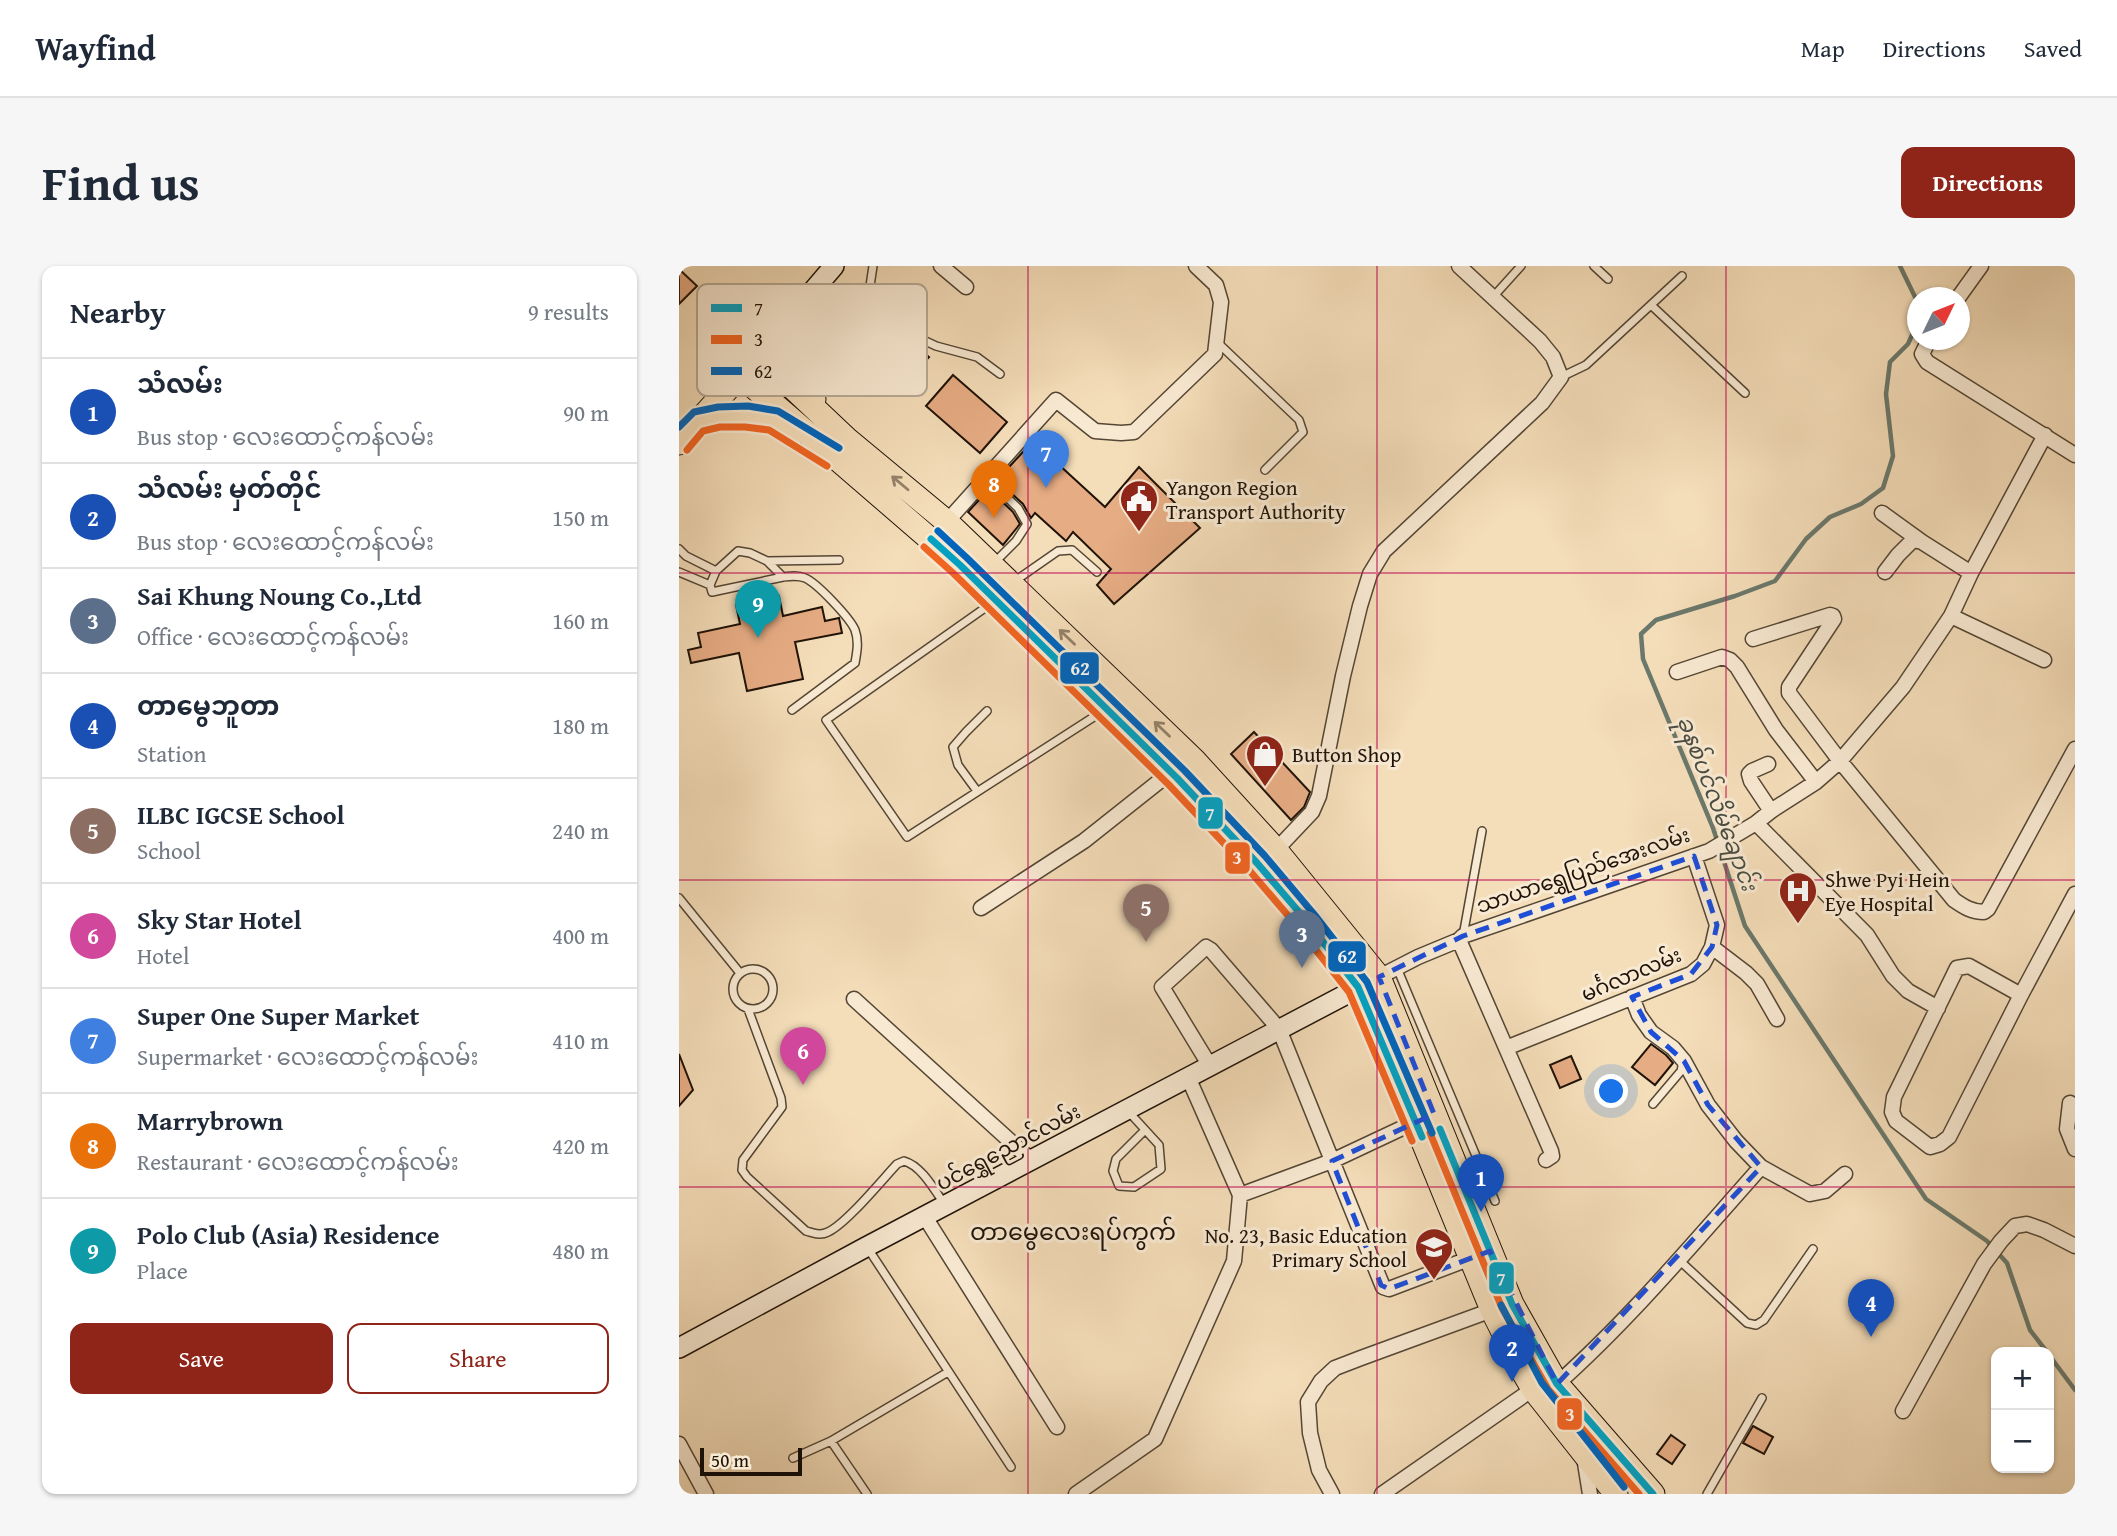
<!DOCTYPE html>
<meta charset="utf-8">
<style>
:root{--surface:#fff;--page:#f6f6f7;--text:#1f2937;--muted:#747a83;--line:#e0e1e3;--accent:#8f2418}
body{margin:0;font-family:"Gentium Book Plus","Noto Sans Myanmar",serif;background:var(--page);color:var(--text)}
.controls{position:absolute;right:21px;bottom:21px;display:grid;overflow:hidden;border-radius:14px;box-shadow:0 2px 5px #0004}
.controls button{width:63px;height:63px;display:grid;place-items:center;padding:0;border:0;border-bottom:2px solid var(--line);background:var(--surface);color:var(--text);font:35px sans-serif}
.compass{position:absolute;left:1228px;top:21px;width:63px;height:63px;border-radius:50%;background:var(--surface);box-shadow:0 2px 5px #0004;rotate:47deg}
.scale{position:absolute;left:21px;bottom:18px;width:102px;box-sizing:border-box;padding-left:7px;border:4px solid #1f1308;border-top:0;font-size:19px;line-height:24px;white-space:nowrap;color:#1f1308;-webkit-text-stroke:5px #f8e9d2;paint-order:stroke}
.you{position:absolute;left:933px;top:826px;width:24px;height:24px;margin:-18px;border:5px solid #fff;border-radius:50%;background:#1a73e8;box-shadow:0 0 0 10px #1a73e833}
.badge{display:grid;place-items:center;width:46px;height:46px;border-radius:50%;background:var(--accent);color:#fff;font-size:23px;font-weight:700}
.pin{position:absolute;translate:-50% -58px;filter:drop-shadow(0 2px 4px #0008)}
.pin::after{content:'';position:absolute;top:37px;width:24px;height:21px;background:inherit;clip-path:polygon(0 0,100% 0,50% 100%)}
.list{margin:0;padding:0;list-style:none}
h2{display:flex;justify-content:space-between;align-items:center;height:91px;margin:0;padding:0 28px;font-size:30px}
h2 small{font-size:23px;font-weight:400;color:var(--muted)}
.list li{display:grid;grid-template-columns:46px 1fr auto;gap:21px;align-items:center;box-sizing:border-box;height:105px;padding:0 28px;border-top:2px solid var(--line)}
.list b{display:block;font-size:26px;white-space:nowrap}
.list p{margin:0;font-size:23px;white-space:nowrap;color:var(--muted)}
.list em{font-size:23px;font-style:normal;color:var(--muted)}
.actions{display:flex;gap:14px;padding:21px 28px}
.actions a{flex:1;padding:16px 0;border:2px solid var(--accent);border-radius:14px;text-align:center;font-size:24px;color:var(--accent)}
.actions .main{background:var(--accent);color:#fff}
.map{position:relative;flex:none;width:1396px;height:1228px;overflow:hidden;border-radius:14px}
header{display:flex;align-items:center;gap:42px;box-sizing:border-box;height:98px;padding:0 35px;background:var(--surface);border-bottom:2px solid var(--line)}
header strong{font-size:33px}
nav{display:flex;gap:38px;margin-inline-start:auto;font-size:24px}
.intro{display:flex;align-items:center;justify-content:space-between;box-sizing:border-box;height:168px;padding:0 42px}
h1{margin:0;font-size:49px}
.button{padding:18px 32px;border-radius:14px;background:var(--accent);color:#fff;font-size:24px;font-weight:700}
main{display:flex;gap:42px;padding:0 42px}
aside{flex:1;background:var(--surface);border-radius:14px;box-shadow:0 2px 5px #0004}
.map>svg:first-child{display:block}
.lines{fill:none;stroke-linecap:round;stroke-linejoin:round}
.stream{stroke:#6a786b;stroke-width:4.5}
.building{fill:#e6ac84;stroke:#1f1308;stroke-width:2}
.lane-casing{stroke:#544634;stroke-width:10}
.street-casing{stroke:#544634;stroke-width:17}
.secondary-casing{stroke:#1f1308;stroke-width:22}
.primary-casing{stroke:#1f1308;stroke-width:25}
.lane{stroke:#f8e9d2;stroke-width:7}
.street{stroke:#f8e9d2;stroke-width:14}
.secondary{stroke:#f8e9d2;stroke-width:19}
.primary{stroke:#f4ddb9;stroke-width:23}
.bus-1-casing{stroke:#f8e9d2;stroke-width:12}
.bus-2-casing{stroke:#f8e9d2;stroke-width:12}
.bus-3-casing{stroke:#f8e9d2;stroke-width:12}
.bus-1{stroke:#02a2c4;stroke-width:7}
.bus-2{stroke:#f26522;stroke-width:7}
.bus-3{stroke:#0065bd;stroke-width:7}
.oneway{stroke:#948269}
.marked{fill:none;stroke:#1d4ed8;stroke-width:5;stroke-dasharray:14 9;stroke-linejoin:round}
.grid{fill:none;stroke:#c2185b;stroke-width:2;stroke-opacity:0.55}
.labels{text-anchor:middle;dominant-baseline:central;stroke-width:6;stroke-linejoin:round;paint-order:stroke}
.poi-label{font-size:21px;fill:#1f1308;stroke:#f8e9d2;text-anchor:start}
.street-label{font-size:21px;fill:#1f1308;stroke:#f8e9d2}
.water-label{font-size:23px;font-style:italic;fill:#4b4e42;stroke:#f8e9d2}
.quarter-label{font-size:24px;fill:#1f1308;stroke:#f8e9d2}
.key{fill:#f8e9d2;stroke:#b7a995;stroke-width:2}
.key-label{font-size:19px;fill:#1f1308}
.line-badge{stroke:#f8e9d2;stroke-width:2.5}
.badge-label{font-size:19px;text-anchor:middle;font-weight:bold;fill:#fff}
</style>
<header>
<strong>Wayfind</strong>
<nav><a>Map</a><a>Directions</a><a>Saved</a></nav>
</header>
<div class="intro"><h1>Find us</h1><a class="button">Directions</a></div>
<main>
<aside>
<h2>Nearby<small>9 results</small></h2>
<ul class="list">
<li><span class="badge" style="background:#1a4fb4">1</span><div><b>သံလမ်း</b><p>Bus stop · လေးထောင့်ကန်လမ်း</p></div><em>90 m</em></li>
<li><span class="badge" style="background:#1a4fb4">2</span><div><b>သံလမ်း မှတ်တိုင်</b><p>Bus stop · လေးထောင့်ကန်လမ်း</p></div><em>150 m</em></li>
<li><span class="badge" style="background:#5c6f8a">3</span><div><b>Sai Khung Noung Co.,Ltd</b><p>Office · လေးထောင့်ကန်လမ်း</p></div><em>160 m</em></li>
<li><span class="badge" style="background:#1a4fb4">4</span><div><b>တာမွေဘူတာ</b><p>Station</p></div><em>180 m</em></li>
<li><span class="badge" style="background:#8d6e63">5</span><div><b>ILBC IGCSE School</b><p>School</p></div><em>240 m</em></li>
<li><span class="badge" style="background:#d1479c">6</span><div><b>Sky Star Hotel</b><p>Hotel</p></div><em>400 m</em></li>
<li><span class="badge" style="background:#3f7fe0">7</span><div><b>Super One Super Market</b><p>Supermarket · လေးထောင့်ကန်လမ်း</p></div><em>410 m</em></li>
<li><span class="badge" style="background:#e8710a">8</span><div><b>Marrybrown</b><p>Restaurant · လေးထောင့်ကန်လမ်း</p></div><em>420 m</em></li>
<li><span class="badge" style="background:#0f9aa8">9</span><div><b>Polo Club (Asia) Residence</b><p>Place</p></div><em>480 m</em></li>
</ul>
<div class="actions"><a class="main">Save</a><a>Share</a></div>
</aside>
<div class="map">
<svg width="1396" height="1228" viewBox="0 0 1396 1228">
<rect width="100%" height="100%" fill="#f4ddb9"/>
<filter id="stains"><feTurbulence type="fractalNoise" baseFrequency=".00286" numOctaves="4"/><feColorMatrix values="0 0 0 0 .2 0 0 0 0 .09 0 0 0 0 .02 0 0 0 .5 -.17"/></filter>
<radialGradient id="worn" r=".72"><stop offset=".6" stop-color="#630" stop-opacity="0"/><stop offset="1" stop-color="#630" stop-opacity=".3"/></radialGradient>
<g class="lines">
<path class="stream" d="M1221,0L1238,35V41
M1238,58L1229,78L1211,96L1207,128L1214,190L1204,222L1182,238L1151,251L1127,273L1096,315L1056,330L977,354L962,368L964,393L1034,562L1066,660L1247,933L1308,975L1328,997L1351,1064L1368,1086
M1370,1089L1396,1124"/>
</g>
<path class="building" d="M0,3L18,20L0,38Z
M192,40L250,91L226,118L168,67Z
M274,109L328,156L301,187L247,140Z
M354,175L426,241L460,201L521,262L435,338L418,319L432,303L394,266L387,275L356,247L352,252L344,238L318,214Z
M310,223L334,246L341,258L324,279L289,246Z
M88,321L91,332L100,330L104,350L143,341L146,355L160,352L163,367L116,376L124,413L68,425L60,387L12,397L9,384L22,381L19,367L61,358L57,339L68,337L65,326Z
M575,466L631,526L625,541L612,554L552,488Z
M972,778L987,789L994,797L976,819L953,801Z
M0,788L14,824L0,840Z
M892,790L902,813L881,822L871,799Z
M1074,1160L1094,1171L1085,1188L1064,1177Z
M992,1169L1006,1179L993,1198L978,1188Z"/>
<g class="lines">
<defs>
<path id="lane" d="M194,0L191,20L197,32L238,71L257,80L298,91L321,108
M915,0L929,13
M814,31L842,0
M972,39L1066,127
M537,75L620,154L624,166L586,204
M882,111L907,99L1003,10
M308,212L339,242L348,258L337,275L316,296
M0,283L7,290L37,305
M88,295L104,311L33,326L31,319L37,305L59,285L71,287L88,295L160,294
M0,306L31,319
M104,311C112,310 119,309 126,312C138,317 171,352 176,364C180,375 178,386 176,397L113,444
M336,315L379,285L393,284L418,306
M313,337L147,454L228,571L424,445
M298,525L279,499L274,481L287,466L308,445
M0,632L61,707
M784,670L803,565
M718,702L816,935
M54 723a20 20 0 1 1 40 0a20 20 0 1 1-40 0Z
M69,743L102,832L103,841L64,894L63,904L68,911L127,965C135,967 141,970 149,966C167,958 203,914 218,898L225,895C243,900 256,925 266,939
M974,838L1002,805L1004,796
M448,844L480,879L482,903L455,921L440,920L434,905L437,893L466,864
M188,981L332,1201
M1000,994L1068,1057L1077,1059L1085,1054L1134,983
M152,1175L188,1228
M114,1192L152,1175L269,1106
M1028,1228L1083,1132"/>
<path id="street" d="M262,0L287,21
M1279,32L1302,0
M1250,74L1243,88L1248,96L1396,189
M1203,247L1243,276
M264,260L377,134L416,165L442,167L455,166L536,88L542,36L537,19L517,0
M1206,306L1219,289L1234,274L1243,276L1292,307
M1272,350L1365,394
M1074,373L1151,349L1154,350L1155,353L1110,421V427L1161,495L1275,634C1285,641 1293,646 1305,646L1309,643L1396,483
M998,406L1043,391L1051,394L1058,401L1097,464L1137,516
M1089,498L1073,505L1070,508L1072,515L1092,545
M1077,557L1188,669L1214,710L1229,725L1259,742
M597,584L633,546L640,530L664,410L681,340L691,308L705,285L863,137L882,111L874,91L861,75L780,0
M302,642L405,575L492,506
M780,674L872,885L873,890L867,894
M1033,681L1067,707L1078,718L1098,753
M700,711L739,691L780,674L784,670L1030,585L1077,557L1092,545L1137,516L1161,495L1224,421L1272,350L1292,307L1366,169
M1342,729L1290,700L1278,702L1215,831L1213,846L1217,855L1251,881L1261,878L1270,871L1342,729L1396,628
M953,731L960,749L972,766L994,782L1005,795L1029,839L1057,875L1082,901L1131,928L1146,925L1166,908
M175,733L353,895
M827,782L1012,708L1024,698L1033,681L1038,659L1015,590
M531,800L483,721L527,681L532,684L600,763L704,1021L710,1023L792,992
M1391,837L1388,863L1396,883
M561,929L653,895L736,856
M246,951L378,1161
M878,1118C952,1052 1016,975 1082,901
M1224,1145L1305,998L1322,975L1336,960L1348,958L1365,964L1396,980
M0,1178L27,1228
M905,1191L911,1228
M397,1228L476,1173L555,995L561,929L509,811
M653,1228L640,1204L631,1167L629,1136L642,1115L656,1102L682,1092L813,1044
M703,1228L854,1123"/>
<path id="secondary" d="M79,89L155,0
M0,1082L187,981L700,711"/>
<path id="primary" d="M120,42C115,79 110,102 135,133
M61,109L281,299L498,512L578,597L626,653L679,721L697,761L813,1044L844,1106L854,1123L937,1228
M18,156C40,151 73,146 96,155C102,158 109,163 115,167
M0,177L79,89L168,173L268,256L515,494L597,584L700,711L833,1038L878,1118L974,1228"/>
</defs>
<use href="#lane" class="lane-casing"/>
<use href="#street" class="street-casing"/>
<use href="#secondary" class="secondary-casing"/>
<use href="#primary" class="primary-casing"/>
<use href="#lane" class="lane"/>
<use href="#street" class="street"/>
<use href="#secondary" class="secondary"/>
<use href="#primary" class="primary"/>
<defs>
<path id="bus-1" d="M252,273L281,299L498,512L578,597L626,653L679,721L743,871
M761,863L833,1038L878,1118L974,1228"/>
<path id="bus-2" d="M8,184L24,165L41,161H66L90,164L148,200
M245,281L274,307L490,519L570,604L618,660L670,726L733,875
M751,867L823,1042L869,1123L960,1228"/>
<path id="bus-3" d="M0,161L15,146L39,141L69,140L99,145L160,182
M259,265L288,292L506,505L586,590L634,647L688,716L753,867
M822,1039L863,1117L945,1221"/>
</defs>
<use href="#bus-1" class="bus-1-casing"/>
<use href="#bus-2" class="bus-2-casing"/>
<use href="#bus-3" class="bus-3-casing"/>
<use href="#bus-1" class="bus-1"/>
<use href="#bus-2" class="bus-2"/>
<use href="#bus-3" class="bus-3"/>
</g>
<defs><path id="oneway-shaft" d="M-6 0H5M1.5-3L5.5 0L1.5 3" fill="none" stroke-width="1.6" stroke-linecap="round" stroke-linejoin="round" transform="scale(1.75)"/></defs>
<g class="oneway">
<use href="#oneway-shaft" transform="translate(221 217) rotate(-140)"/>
<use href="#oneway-shaft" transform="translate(388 371) rotate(-136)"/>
<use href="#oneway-shaft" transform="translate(483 463) rotate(-136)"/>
</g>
<path class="marked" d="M1015,590L1038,659L1033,681L1012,708L953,731L972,766L1005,795L1029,839L1082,901L878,1118L811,985L710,1023L702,1019L653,895L755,848L700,711L784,670Z"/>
<path class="grid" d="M349,0V1228M698,0V1228M1047,0V1228M0,307H1396M0,614H1396M0,921H1396"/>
<defs>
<symbol id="civic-pin" viewBox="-11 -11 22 30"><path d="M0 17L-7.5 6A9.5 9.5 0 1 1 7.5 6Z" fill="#8f2418" stroke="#f8e9d2"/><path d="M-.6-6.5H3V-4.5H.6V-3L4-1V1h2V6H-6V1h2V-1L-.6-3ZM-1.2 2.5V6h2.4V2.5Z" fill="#fff"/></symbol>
<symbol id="shop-pin" viewBox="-11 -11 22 30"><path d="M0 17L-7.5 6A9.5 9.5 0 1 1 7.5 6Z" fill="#8f2418" stroke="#f8e9d2"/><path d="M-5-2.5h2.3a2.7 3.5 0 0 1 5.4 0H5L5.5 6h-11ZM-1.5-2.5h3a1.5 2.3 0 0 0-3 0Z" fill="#fff"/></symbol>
<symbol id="hospital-pin" viewBox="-11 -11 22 30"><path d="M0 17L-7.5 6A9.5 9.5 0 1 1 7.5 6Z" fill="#8f2418" stroke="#f8e9d2"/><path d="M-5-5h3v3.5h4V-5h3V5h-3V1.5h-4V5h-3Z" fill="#fff"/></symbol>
<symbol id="school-pin" viewBox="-11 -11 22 30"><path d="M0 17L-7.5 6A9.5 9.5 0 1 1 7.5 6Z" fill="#8f2418" stroke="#f8e9d2"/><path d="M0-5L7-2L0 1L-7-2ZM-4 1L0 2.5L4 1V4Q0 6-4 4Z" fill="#fff"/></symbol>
</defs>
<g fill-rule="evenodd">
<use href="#civic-pin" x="438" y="211" width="44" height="60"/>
<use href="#shop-pin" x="564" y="466" width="44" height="60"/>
<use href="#hospital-pin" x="1097" y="603" width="44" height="60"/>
<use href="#school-pin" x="733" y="959" width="44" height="60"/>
</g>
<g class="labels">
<g class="poi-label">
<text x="487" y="221">Yangon Region<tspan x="487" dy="24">Transport Authority</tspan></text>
<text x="613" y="488">Button Shop</text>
<text x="1146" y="613">Shwe Pyi Hein<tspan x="1146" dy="24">Eye Hospital</tspan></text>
<text x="728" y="969" text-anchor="end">No. 23, Basic Education<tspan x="728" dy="24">Primary School</tspan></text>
</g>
<g class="street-label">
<text transform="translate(904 604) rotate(-19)">သာယာရွှေပြည်အေးလမ်း</text>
<text transform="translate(952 708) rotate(-23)">မင်္ဂလာလမ်း</text>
<text transform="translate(329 881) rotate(-28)">ပင်ရွှေညောင်လမ်း</text>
</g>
<g class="water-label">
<text transform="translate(1039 537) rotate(69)">ခုနစ်ပင်လိမ်ချောင်း</text>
</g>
<g class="quarter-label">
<text x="394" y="965">တာမွေလေးရပ်ကွက်</text>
</g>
</g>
<rect x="18" y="18" width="230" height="112" rx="10" class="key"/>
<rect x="32" y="38" width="31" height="8" fill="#02a2c4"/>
<rect x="32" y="69" width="31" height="9" fill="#f26522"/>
<rect x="32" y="101" width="31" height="8" fill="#0065bd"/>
<g class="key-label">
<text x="75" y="49">7</text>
<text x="75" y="80">3</text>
<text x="75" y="112">62</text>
</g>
<g class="line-badge">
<rect x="380" y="385" width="41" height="34" rx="7" fill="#0065bd"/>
<rect x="518" y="530" width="27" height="34" rx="7" fill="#02a2c4"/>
<rect x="545" y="575" width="27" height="34" rx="7" fill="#f26522"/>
<rect x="648" y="674" width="40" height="33" rx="7" fill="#0065bd"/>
<rect x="809" y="995" width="27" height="34" rx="7" fill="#02a2c4"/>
<rect x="877" y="1131" width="27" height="34" rx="7" fill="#f26522"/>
</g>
<g class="badge-label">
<text x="401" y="409">62</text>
<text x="531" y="554">7</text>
<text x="558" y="598">3</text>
<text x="668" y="697">62</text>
<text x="822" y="1019">7</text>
<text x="891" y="1155">3</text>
</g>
<rect width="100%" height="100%" filter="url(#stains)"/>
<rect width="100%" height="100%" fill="url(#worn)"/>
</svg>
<div class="controls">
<button>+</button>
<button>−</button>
</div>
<svg class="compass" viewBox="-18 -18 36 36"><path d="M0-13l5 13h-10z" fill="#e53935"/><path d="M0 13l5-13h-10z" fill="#747a83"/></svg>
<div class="scale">50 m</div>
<div class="you"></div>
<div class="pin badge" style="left:802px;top:946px;background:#1a4fb4">1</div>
<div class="pin badge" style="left:833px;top:1116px;background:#1a4fb4">2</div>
<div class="pin badge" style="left:623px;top:702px;background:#5c6f8a">3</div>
<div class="pin badge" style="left:1192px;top:1071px;background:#1a4fb4">4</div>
<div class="pin badge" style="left:467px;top:676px;background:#8d6e63">5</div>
<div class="pin badge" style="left:124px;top:819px;background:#d1479c">6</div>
<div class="pin badge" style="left:367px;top:222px;background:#3f7fe0">7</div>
<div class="pin badge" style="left:315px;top:252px;background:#e8710a">8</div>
<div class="pin badge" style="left:79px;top:372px;background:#0f9aa8">9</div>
</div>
</main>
